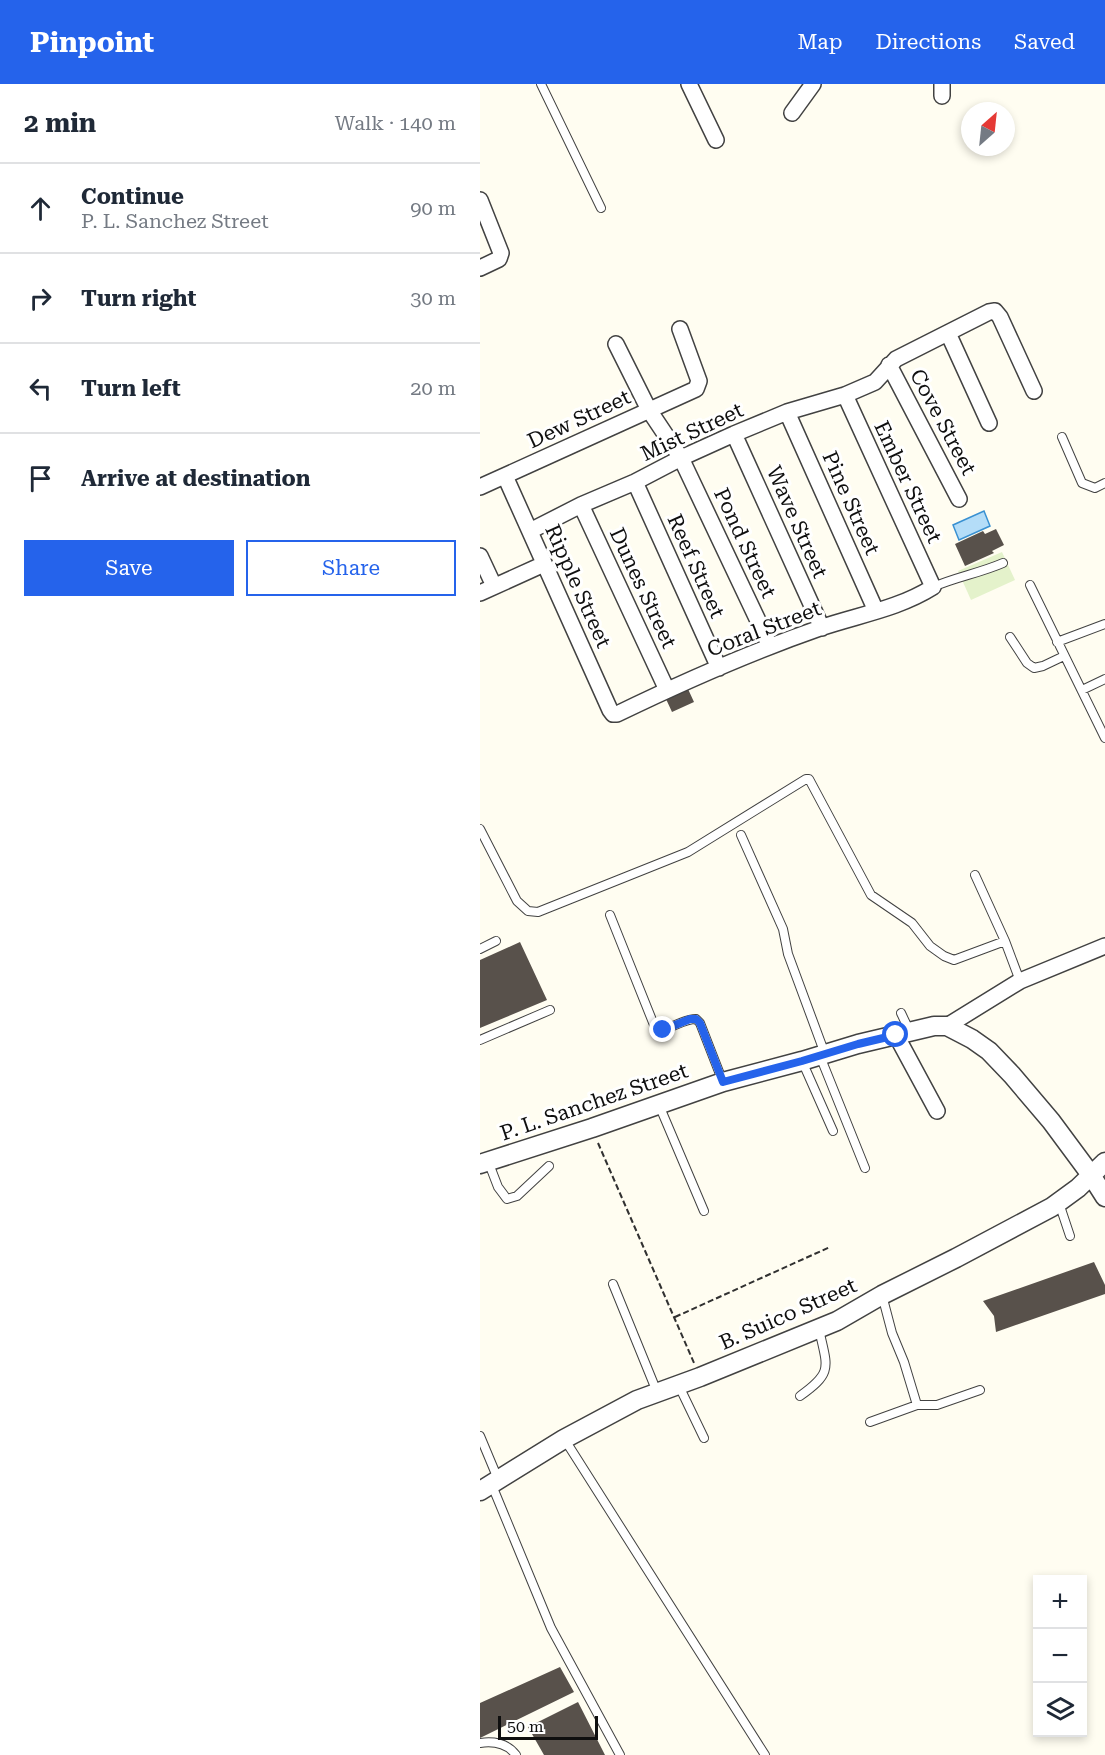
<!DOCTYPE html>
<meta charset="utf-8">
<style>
:root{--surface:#fff;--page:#f2f2f3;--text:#1f2937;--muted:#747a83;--line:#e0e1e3;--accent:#2563eb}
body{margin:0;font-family:"Roboto Serif",serif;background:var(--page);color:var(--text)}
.controls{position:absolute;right:18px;bottom:18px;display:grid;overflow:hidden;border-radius:0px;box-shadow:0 3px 9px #0003}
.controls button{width:54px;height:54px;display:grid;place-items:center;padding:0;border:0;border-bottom:2px solid var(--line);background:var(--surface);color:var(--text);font:30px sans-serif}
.compass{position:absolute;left:481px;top:18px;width:54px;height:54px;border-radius:50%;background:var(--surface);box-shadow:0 3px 9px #0003;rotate:27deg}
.scale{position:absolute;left:18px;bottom:15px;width:100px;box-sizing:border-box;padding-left:6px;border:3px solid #0f0f0f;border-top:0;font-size:16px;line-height:21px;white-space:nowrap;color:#0f0f0f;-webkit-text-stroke:4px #fff;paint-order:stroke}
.stop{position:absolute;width:18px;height:18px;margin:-14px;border:4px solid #2563eb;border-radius:50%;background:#fff}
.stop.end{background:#2563eb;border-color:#fff;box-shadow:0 2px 6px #0008}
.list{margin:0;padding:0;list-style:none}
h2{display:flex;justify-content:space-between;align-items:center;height:78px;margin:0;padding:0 24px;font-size:26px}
h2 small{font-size:20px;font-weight:400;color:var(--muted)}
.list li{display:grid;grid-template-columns:39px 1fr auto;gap:18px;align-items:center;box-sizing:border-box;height:90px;padding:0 24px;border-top:2px solid var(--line)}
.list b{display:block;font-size:22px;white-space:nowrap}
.list p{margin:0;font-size:20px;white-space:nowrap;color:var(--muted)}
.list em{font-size:20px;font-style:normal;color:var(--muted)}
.actions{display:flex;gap:12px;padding:18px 24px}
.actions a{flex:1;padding:14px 0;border:2px solid var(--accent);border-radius:0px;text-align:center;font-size:21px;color:var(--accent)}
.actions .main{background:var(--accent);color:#fff}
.icon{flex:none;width:33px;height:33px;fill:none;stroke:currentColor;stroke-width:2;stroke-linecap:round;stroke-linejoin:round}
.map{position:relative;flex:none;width:625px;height:1671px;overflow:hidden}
header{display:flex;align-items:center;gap:36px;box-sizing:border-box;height:84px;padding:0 30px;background:var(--accent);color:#fff}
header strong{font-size:28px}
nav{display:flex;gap:33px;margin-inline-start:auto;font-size:21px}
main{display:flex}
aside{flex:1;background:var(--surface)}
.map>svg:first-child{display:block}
.pitch{fill:#e4f2cb}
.water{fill:#b4ddf8;stroke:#3991d2;stroke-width:1.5}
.building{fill:#58514b}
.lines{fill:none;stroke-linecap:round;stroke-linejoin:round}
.service-casing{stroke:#424242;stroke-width:10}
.minor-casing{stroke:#424242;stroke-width:18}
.tertiary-casing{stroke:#424242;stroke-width:21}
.path{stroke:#313131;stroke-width:2;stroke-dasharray:6 3;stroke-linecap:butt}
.service{stroke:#fff;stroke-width:8}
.minor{stroke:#fff;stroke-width:15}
.tertiary{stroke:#fff;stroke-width:18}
.route{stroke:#2563eb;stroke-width:8}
.labels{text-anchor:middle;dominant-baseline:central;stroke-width:6;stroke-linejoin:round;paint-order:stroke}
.street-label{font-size:21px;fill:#0f0f0f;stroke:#fff}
</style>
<header>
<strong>Pinpoint</strong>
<nav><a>Map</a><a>Directions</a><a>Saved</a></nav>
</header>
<main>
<aside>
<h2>2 min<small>Walk · 140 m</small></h2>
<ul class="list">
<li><svg class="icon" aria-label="ahead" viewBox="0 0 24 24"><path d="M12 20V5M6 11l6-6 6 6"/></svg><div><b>Continue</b><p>P. L. Sanchez Street</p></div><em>90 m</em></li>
<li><svg class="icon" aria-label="right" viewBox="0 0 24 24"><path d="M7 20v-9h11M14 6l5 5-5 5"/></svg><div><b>Turn right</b></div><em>30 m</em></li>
<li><svg class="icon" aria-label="left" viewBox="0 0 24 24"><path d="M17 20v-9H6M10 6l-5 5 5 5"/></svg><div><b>Turn left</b></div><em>20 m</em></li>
<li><svg class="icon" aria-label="arrive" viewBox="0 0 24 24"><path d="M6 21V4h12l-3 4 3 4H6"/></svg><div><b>Arrive at destination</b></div></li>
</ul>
<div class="actions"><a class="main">Save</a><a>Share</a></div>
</aside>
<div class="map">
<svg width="625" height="1671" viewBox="0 0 625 1671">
<rect width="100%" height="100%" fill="#fffdf1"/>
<path class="pitch" d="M522,468L535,496L491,516L478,487Z"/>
<path class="water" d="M504,427L510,442L479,456L473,441Z"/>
<path class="building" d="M516,445L524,461L512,467L514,469L485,482L475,460L503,447L505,450Z
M208,605L214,618L192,628L186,615Z
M40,858L67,916L0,944V876Z
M614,1178L625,1201V1210L516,1248L514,1232L503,1217Z
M80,1583L94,1608L0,1654V1619Z
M98,1618L125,1671H64L48,1643Z"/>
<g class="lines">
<defs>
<path id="service" d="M61,0L121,124
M582,353L602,399L615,404L625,399
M550,501L625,654
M453,503C476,493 500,489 523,479
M530,553L547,579L554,584L563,582L584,572
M577,558L625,540
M602,606L625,595
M0,745L37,817L48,827L58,828L208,768L326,695H329L391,811L432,839L450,862L464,872L474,876L525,857
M261,751L303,845L308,870L345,970
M495,791L525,857L540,897
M130,831L174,941L177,946C191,946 202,935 216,935L220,939L243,998
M0,865L16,857
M421,929L429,946
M0,956L70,926
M340,972L385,1084
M322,977L353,1047
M179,1021L224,1127
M8,1077L18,1103L27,1115L37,1112L69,1082
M579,1119L590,1152
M133,1200L177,1308
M402,1211L412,1249L424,1278L437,1321H457L500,1306
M199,1302L224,1354
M320,1312C354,1288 347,1283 339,1245
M390,1338L437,1321
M0,1352L18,1395
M85,1356L285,1671
M11,1399L71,1544L140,1671
M0,1659C14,1657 27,1659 36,1671"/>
<path id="minor" d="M209,0L236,56
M462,0V12
M312,29L333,0
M0,116L21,169L19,175L0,184
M468,249L509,339
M136,260L169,326L201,374L290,562
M409,281L479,415
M307,328L396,527
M254,350L342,544
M25,392L130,626L133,630H137C203,598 271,568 340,544C378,531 418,525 453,503L365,311
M155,398L239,584
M0,403L216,305L219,297L200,245
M101,421L187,606
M50,447L101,421L155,398L201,374L254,350L307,328L365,311L395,298L416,275L509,228L515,227L520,233L554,307
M0,472L14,502
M0,509L64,480
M467,942L540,897L625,862
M416,951L457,1027"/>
<path id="tertiary" d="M0,1080L112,1044L243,998L322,977L378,960L454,942H467L492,955L509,967L532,991L571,1037L611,1091L625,1113
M0,1407L84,1355L157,1316L220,1293L357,1237L402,1211L476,1174L572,1123L598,1104L625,1078"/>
</defs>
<use href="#service" class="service-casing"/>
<use href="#minor" class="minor-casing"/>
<use href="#tertiary" class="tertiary-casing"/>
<path class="path" d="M118,1059L214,1279
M195,1233L350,1163"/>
<use href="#service" class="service"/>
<use href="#minor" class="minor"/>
<use href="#tertiary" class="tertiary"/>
</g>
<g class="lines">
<path class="route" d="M183,946L210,935H216L220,939L243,998L322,977L378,960L416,951"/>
</g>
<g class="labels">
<g class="street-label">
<text transform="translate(99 335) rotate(-25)">Dew Street</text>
<text transform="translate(463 338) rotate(62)">Cove Street</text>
<text transform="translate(212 348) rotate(-25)">Mist Street</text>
<text transform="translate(428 398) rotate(65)">Ember Street</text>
<text transform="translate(371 419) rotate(66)">Pine Street</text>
<text transform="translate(317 438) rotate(66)">Wave Street</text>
<text transform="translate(265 459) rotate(65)">Pond Street</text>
<text transform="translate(216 482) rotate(66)">Reef Street</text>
<text transform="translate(98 502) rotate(66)">Ripple Street</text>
<text transform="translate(163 504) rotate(65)">Dunes Street</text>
<text transform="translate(284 545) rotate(-21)">Coral Street</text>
<text transform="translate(114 1018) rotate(-19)">P. L. Sanchez Street</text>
<text transform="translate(308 1230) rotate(-24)">B. Suico Street</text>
</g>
</g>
</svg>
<div class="controls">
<button>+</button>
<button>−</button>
<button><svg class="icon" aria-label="layers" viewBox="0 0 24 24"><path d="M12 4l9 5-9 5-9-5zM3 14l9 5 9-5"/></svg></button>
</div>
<svg class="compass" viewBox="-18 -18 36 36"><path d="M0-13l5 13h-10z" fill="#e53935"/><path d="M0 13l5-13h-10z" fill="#747a83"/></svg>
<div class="scale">50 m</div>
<div class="stop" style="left:416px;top:951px"></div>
<div class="stop end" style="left:183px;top:946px"></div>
</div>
</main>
